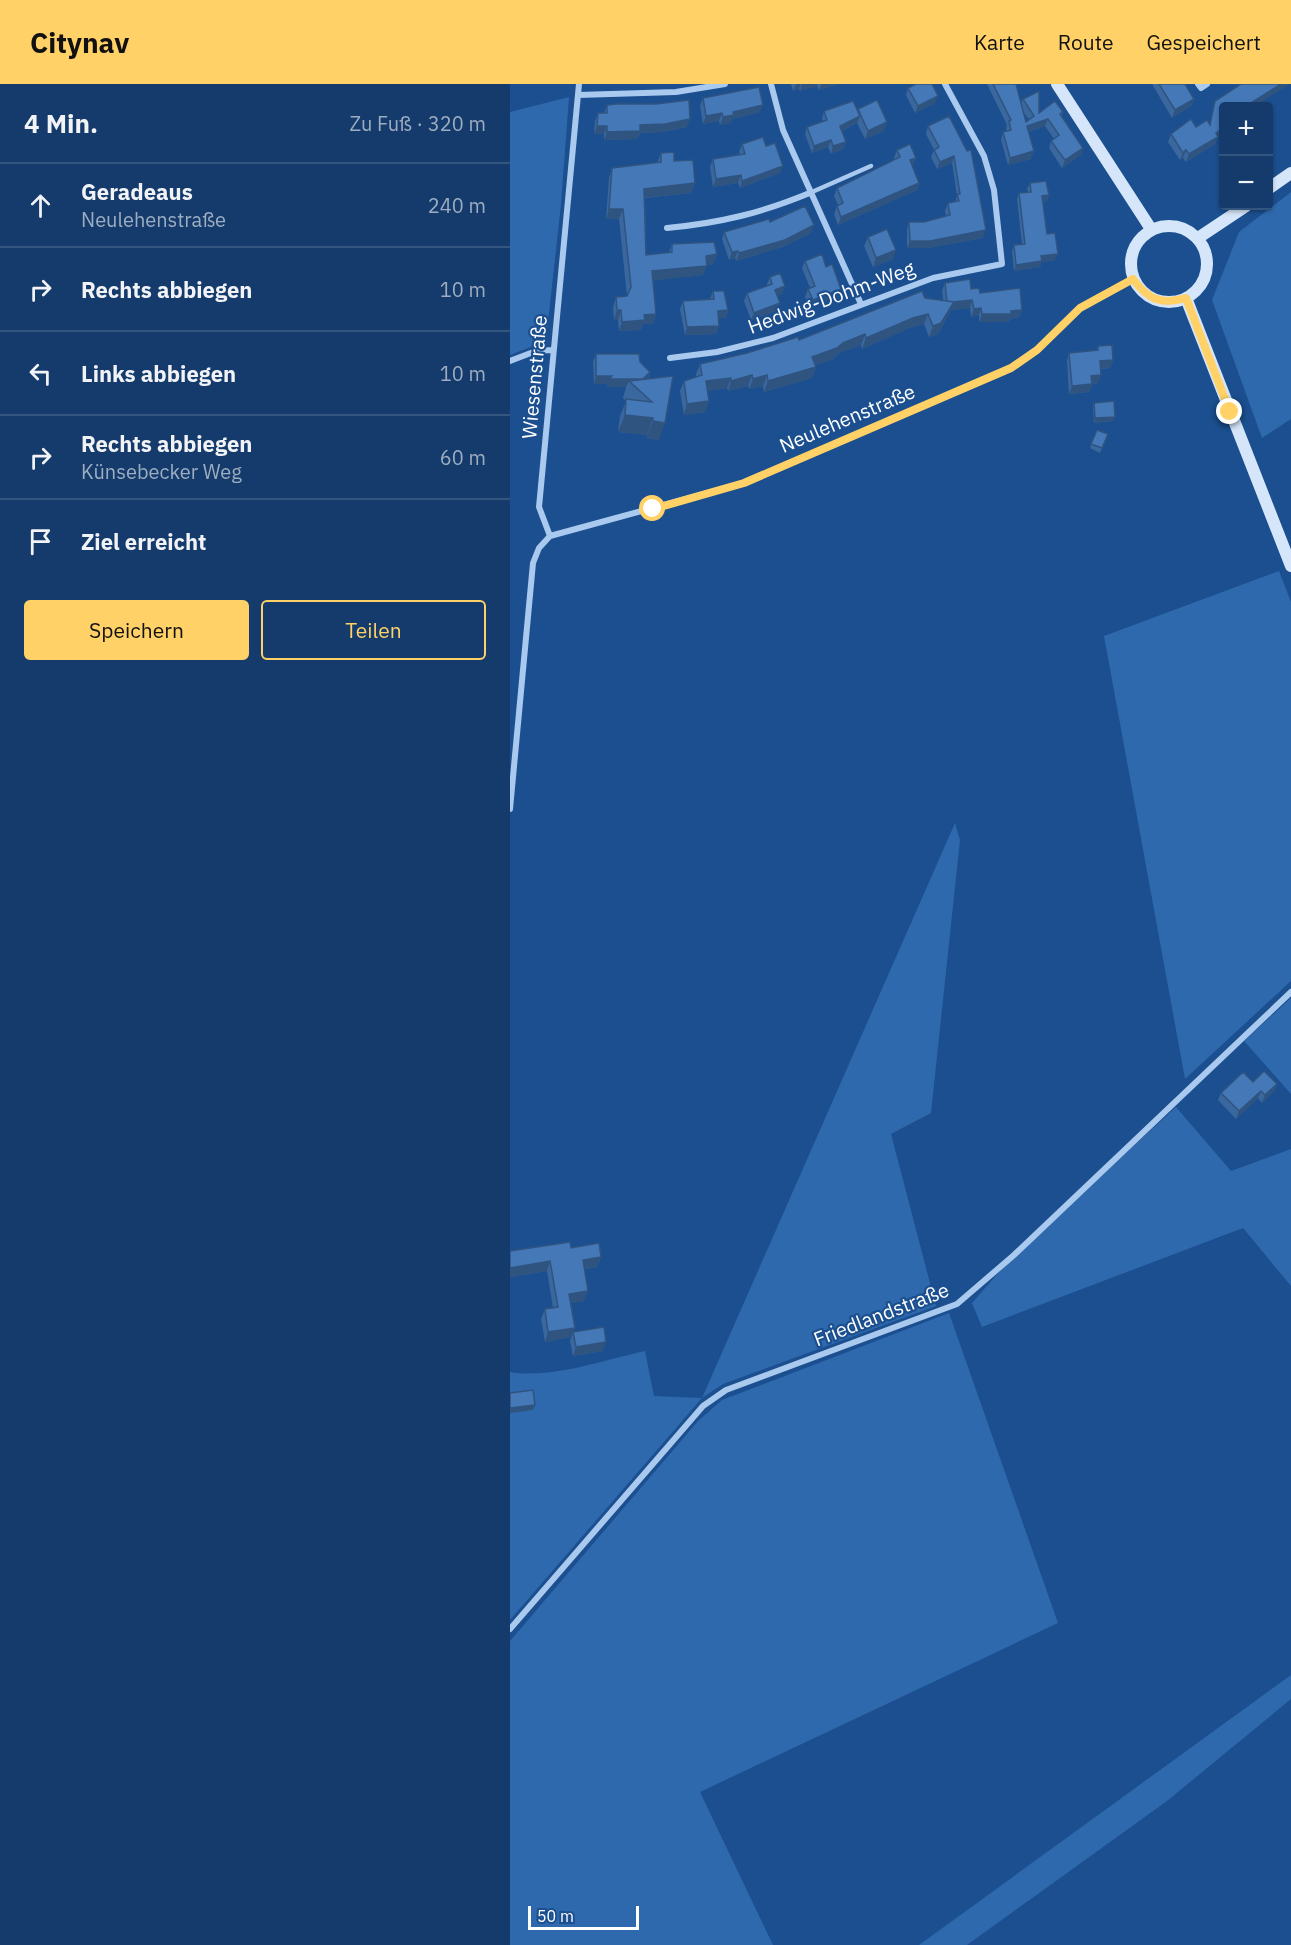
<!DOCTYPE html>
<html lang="de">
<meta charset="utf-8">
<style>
:root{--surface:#143b6b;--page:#214673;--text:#f1f3f6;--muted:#9dadc1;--line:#33557e;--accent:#ffd166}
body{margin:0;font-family:"IBM Plex Sans",sans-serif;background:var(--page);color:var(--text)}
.controls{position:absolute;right:18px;top:18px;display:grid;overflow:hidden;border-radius:6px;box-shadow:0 2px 4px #0004}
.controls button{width:54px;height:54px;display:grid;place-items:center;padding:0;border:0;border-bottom:2px solid var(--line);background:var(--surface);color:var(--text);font:30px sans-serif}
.scale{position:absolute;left:18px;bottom:15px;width:111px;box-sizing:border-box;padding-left:6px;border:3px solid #fff;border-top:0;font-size:16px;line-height:21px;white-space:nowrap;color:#fff;-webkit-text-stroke:4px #1b4f8f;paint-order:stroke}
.stop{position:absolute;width:18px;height:18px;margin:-14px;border:4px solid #ffd166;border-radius:50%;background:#fff}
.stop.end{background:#ffd166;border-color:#fff;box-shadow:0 2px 6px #0008}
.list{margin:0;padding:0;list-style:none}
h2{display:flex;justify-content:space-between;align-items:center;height:78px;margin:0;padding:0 24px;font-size:26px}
h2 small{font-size:20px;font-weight:400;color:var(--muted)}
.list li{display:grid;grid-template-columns:39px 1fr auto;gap:18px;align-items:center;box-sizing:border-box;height:84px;padding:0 24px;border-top:2px solid var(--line)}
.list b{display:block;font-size:22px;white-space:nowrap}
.list p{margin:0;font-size:20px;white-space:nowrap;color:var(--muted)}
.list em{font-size:20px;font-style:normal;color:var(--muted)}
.actions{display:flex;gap:12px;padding:18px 24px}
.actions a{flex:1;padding:14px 0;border:2px solid var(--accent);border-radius:6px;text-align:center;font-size:21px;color:var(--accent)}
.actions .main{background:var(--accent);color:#111}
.icon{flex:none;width:33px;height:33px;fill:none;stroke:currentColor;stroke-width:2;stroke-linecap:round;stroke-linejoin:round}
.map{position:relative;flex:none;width:781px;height:1861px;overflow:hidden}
header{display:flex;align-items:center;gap:36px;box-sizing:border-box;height:84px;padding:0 30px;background:var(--accent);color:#111}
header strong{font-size:28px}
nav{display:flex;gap:33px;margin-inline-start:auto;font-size:21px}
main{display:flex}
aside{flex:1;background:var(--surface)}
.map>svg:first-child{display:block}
.green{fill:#2e69ad}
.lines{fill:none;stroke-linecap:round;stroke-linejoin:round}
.lane{stroke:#a9c9ee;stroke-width:4.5}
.street{stroke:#a9c9ee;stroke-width:6}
.secondary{stroke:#d6e6fa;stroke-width:12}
.wall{fill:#3a679d;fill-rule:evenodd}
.shaded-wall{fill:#305480}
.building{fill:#4478b7;stroke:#305480;stroke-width:1.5}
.route{stroke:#ffd166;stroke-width:8}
.labels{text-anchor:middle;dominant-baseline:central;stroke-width:4.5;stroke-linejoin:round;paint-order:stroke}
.street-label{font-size:20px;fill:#fff;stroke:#1b4f8f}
</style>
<header>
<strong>Citynav</strong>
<nav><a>Karte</a><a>Route</a><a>Gespeichert</a></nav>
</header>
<main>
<aside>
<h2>4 Min.<small>Zu Fuß · 320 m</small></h2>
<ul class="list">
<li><svg class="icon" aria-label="ahead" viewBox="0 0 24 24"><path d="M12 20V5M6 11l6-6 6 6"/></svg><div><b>Geradeaus</b><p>Neulehenstraße</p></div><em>240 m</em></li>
<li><svg class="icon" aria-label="right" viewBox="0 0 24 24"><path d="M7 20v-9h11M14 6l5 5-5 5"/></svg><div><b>Rechts abbiegen</b></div><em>10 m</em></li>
<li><svg class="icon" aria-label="left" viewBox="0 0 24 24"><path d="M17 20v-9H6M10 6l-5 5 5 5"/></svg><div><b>Links abbiegen</b></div><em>10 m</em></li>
<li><svg class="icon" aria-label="right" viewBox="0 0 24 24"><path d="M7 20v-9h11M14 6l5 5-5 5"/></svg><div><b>Rechts abbiegen</b><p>Künsebecker Weg</p></div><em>60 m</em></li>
<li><svg class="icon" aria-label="arrive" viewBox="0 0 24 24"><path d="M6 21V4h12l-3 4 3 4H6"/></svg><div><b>Ziel erreicht</b></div></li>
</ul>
<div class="actions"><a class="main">Speichern</a><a>Teilen</a></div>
</aside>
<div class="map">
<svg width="781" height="1861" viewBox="0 0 781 1861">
<rect width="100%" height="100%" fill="#1b4f8f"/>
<path class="green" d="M59,13L51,120L36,257L0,271V28Z
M781,108V335L752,354L702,216L729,148Z
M769,487L781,518V897L675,995L594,552Z
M445,739L450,756L421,1029L381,1050L426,1222L213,1300L192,1314L0,1536V1288C43,1295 93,1276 135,1267L144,1312L192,1314Z
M781,914V1010L734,957Z
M666,1023L721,1087L781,1065V1202L733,1144L472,1243L462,1219L504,1171Z
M439,1229L548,1539L190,1708L263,1861H0V1557L188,1337L212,1316Z
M781,1591V1615L657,1717L457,1861H409Z"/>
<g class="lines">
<path class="lane" d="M302,108L361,82"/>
<path class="street" d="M261,0L273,46L351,220
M688,0L691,4L697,0
M68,11L166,8L215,0
M157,144C210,139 252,129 302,108
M160,274L207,268L263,254L423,194L492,180L484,106L474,72L435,0
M0,277L26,267L42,266
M40,452L29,423L69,0
M0,725L23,479L29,464L40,452L234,399L501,284L527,266L570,224L623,195
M0,1545L193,1322L216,1306L447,1220L504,1171L781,908"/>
<path class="secondary" d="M547,0L641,145
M758,105L781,89
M621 180a38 38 0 1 1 76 0a38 38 0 1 1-76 0Z
M688,154L736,122
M676,214L781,482"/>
</g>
<path class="wall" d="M281,0H328L309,6L307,2L290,7L289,5L283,7Z
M477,0H506L511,19L513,15L529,29L553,28L552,32L573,64L571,71L552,84L539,64L541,57L544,55L535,42L518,48L521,75L498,81L491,56L493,48L497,47L496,45L497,41ZM513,28L519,35L516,38Z
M642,0H675L684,15L681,22L662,34Z
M729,0H780L714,22V50L707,54L705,60L676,78L673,74L670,76L658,58L661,50L700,39L703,24L705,17L730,1Z
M398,4L425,19L405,29L396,11Z
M193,14L250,28L222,35L221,39L210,41L209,37L193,40L190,22Z
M97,21L177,43L152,48L130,49L127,55L94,56V50H84L85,37L88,29H94Z
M348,25L374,47L355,55L347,39L332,47L336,58L333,65L321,70L318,63L302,69L295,50L297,43L313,37L312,35L314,27H347Z
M439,32L473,154L418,164H397V145L399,138H414L436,132L435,127L438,119L445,118L447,112L442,79L427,85L421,73L424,66L416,50L418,42Z
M232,60L256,62L270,89L230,104L228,99L203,103L200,83L203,75L230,70L229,68Z
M387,66L406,74L402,82L409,99L407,106L328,141L324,130L327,122L328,121L324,112L327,104L385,76L384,74Z
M151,69L164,77L185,99L181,109L135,114L136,171L159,168L162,160L207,170L203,180L197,181L193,191L143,196L146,230L143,240H133L131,246L109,247L108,236H104L103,223L106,213L117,212L109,135H96L99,94L102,84L147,79Z
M520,99L539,111L537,117L533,118L537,150L545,176L531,178L530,183L504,187L502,167L504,161L512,160L507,115L509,109L518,108L517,105Z
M260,138L301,149L272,163L226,177L225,174L219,176L212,155L214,148Z
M358,153L383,175L363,183L354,162Z
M295,177L328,213L300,224L295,213L298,205L300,204L292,184Z
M260,193L272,210L267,212L270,219L267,227L241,236L234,217L237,209L257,202V200Z
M435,199L461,205L512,226L509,233L500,235L499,238H469V231L461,233L460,224L441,226L428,250L419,253L414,240L399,244L352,265L351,261L329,269L323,275L305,281L306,283L302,294L254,308L253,302L239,305L238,302L218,307L217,304L197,307L199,317L195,328L174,331L170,307L174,297L186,293V290L190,280L237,269L289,256L415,214L433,216L432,207Z
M203,207L218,226L216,234H208L209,242L206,250L175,251L170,225L173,217L200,215Z
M588,262L603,276L600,284L591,285L588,299L582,300L579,308L559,310L557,276L559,269L587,266Z
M86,270L130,278L140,288L138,295L149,356L136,354L137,351L108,348L110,332L116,317L113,314L116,303H96L98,300H84L83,278Z
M584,319L603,337L584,339L583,323Z
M587,346L598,350L590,369L580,364Z
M743,998L767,1000L764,1007L752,1019L748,1014L726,1035L708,1016L711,1009Z
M61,1164L91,1173L87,1183L75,1185L74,1217L61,1219L65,1244L61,1253L35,1258L31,1235L35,1225L43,1224L37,1187L0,1193Z
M63,1248L93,1267L63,1272L60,1257Z"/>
<path class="shaded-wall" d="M286,0H291L289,5L283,7Z
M292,0H308L307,2L290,7Z
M311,0H328L309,6Z
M771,0H780L745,22H740L741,19Z
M428,12L425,19L405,29L408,22Z
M684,15L681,22L662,34L665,26Z
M253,21L250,28L222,35L221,39L210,41L213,33L223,28Z
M212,29L209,37L193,40L196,32Z
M350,32L347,39L327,49L330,42Z
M180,35L177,43L152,48L130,49L127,55L94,56L97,48L130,41Z
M538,35L535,42L514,49L517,42Z
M377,38L374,47L355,55L358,47Z
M87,42H97L94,50H84Z
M714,44V50L707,54L705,60L676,78L679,70Z
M321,56L318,63L302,69L304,62Z
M336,58L333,65L321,70L323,62Z
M573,64L571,71L552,84L555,76Z
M676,66L673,74L670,76L673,69Z
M524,67L521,75L498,81L500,74Z
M444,72L442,79L427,85L430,78Z
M406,74L403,81L397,84L400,76Z
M273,82L270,89L230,104L232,97Z
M231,91L228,99L203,103L206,95Z
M185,99L181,109L131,114L134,105Z
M409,99L407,106L328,141L331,133Z
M539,111L537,117L530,118L532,112Z
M99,125H113L109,135H96Z
M304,141L301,149L272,163L226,177L229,169Z
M476,146L473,154L418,164H397L400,157Z
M386,166L383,175L363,183L366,174Z
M228,167L225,174L219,176L222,168Z
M207,170L203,180L194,182H197L193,191L139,197L142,187Z
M548,170L545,176L531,178L530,183L504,187L506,181L531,172Z
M275,202L272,210L262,214L265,206Z
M331,205L328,213L300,224L303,216Z
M462,216L460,224L441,226L428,250L419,253L423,242L438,219Z
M270,219L267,227L241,236L244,229Z
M471,224L469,231L461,233L464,225Z
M107,226H111L108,236H104Z
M218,226L216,234L205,235L208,227Z
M512,226L509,233L500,235L499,238H469L472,230Z
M146,230L143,240H133L131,246L109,247L112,238L134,231Z
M418,230L414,240L399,244L352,265L356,254L403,234Z
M209,242L206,250L175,251L177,243Z
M355,250L351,261L329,269L323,275L298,284L302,273L333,259Z
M603,276L600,284L587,285L590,277Z
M306,283L302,294L254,308L258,297Z
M140,288L137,296L119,297L116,303H96L98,300H84L86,292Z
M242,291L238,302L218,307L221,297Z
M257,291L253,302L239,305L243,295Z
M591,291L588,299L578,300L581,292Z
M221,294L217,304L192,308L196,297Z
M582,300L579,308L559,310L562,302Z
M199,317L195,328L174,331L177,320Z
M115,331L143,334L137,351L108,348Z
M605,333L603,337L584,339L585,334Z
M143,337L155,339L149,356L136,354Z
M767,1000L764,1007L752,1019L755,1011Z
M751,1007L748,1014L726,1035L729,1027Z
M91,1173L87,1183L70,1186L73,1176Z
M40,1177L37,1187L0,1193V1184Z
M78,1207L74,1217L56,1220L59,1210Z
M65,1244L61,1253L35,1258L38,1248Z
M96,1258L93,1267L63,1272L66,1263Z
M25,1321L23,1326L0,1329V1324Z"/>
<path class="building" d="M406,0H422L428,12L408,22L398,4Z
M483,0H506L516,38L524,32L513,15L529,7V29L545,17L553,28L550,30L573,64L555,76L541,57L549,51L538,35L517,42L524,67L500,74L493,48L501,46L499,37L501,36Z
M649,0H675L684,15L665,26Z
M731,0H771L741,19L743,21L741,22H714V44L706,49L708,53L679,70L676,66L673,69L661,50L681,35L686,43L697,36L700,41L705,17Z
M249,3L253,21L223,28L224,31L213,33L212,29L196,32L193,14Z
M179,16L180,35L155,40L130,41V47L97,48V42H87L88,29H97V21L107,20H146Z
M367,16L377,38L358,47L348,25Z
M343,17L350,32L330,42L336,58L323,62L321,56L304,62L297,43L317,36L314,27Z
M439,32L457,67L461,66L476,146L420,157H400L399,138H414L440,131L438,119L449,117L447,110H450L444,72L430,78L424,66L429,63L418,42Z
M253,53L256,62L265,59L273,82L232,97L231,91L206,95L203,75L235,70L232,60Z
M400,60L406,74L400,76L409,99L331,133L327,122L333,119L327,104L390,73L387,66Z
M164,68V77L183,76L185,99L134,105L136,171L162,168V160L204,158L207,170L196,172L197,182L142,187L146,230L134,231L135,236L112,238L111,226H107L106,213L117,212L121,203L113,125H99L102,84L151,78V69Z
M536,97L539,111L532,112L537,150L545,149L548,170L531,172L532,177L506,181L504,161L515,160L509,109L521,108L520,99Z
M295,122L304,141L275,156L229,169L228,167L222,168L214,148L259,135L260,138Z
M377,145L386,166L366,174L358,153Z
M312,170L316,183L322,180L331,205L303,216L298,205L305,202L295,177Z
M270,189L275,202L265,206L270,219L244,229L237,209L262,200L260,193Z
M460,195L461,205L469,204L470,209L510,204L512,226L501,227V230H472L471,224L464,225L462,216L443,218H444L437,217L435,199Z
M203,207H214L218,226L208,227L209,242L177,243L173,217L204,215Z
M412,207L415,214L444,218L431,239L423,242L418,230L403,234L356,254L355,250L333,259L327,264L302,273L306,283L258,297L257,291L243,295L242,291L221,297V294L196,297L199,317L177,320L174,297L192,291L190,280L237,269L288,253L289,256Z
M602,261L603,276L590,277L591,291L581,292L582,300L562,302L559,269L588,266V262Z
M86,270H129L130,278L140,288L133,295H99L102,292H86Z
M163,292L155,339L143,337V334L115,331L116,315L142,318L119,297Z
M604,317L605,333L585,334L584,319Z
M587,346L598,350L592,364L581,360Z
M754,987L767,1000L755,1011L751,1007L729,1027L711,1009L733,988L743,998Z
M60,1158L61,1164L89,1159L91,1173L73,1176L78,1207L59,1210L65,1244L38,1248L35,1225L48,1223L40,1177L0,1184V1167Z
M94,1243L96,1258L66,1263L63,1248Z
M23,1306L25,1321L0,1324V1309Z"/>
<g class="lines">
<path class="route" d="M143,425L234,399L501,284L527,266L570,224L623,195C638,216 652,221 676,214L720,328"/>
</g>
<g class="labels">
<g class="street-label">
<text transform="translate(321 213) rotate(-20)">Hedwig-Dohm-Weg</text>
<text transform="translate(24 293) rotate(-85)">Wiesenstraße</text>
<text transform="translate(337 334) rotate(-23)">Neulehenstraße</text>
<text transform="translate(371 1230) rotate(-21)">Friedlandstraße</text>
</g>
</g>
</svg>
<div class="controls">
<button>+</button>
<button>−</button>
</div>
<div class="scale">50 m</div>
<div class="stop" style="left:143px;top:425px"></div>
<div class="stop end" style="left:720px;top:328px"></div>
</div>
</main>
